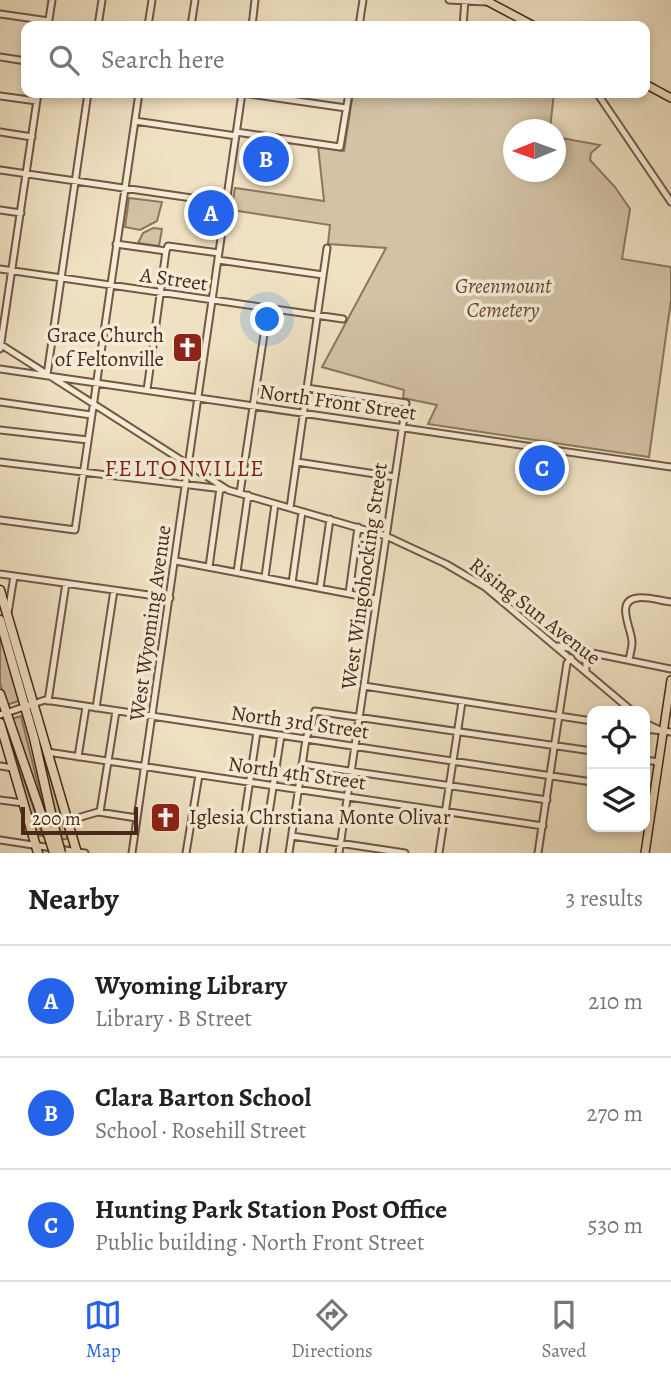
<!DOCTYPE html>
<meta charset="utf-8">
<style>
:root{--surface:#fff;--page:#f2f2f2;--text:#222;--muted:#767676;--line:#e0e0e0;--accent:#2563eb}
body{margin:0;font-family:Alegreya,serif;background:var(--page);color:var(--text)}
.controls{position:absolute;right:21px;bottom:21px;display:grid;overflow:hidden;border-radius:14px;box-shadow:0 4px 10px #0003}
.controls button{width:63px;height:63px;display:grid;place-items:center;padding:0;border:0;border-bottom:2px solid var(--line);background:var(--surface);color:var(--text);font:35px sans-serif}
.compass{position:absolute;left:503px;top:119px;width:63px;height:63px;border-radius:50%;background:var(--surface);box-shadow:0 4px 10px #0003;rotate:269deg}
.scale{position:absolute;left:21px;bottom:18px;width:117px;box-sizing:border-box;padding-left:7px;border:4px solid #4a2918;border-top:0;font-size:19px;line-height:24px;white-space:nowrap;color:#4a2918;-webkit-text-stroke:5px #f5ecd7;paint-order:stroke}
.you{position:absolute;left:268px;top:320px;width:24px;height:24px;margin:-18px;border:5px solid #fff;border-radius:50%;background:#1a73e8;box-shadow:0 0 0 10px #1a73e833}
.badge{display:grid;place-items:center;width:46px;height:46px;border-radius:50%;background:var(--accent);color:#fff;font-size:23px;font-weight:700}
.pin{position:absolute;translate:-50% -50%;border:4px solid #fff;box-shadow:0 2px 7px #0006}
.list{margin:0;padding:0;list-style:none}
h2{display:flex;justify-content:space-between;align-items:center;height:91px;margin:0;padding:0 28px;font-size:30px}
h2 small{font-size:23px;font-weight:400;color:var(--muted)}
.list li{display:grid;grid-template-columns:46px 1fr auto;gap:21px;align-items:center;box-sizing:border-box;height:112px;padding:0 28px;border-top:2px solid var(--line)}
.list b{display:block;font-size:26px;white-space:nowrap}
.list p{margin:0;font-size:23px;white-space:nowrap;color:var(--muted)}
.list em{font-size:23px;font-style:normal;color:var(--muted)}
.icon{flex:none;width:38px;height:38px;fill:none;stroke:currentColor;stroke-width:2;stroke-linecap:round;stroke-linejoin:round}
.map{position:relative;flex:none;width:671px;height:853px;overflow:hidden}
.search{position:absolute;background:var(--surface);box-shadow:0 4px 10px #0003;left:21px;right:21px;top:21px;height:77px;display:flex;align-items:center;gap:18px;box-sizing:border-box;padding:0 24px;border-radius:14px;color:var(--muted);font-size:26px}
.sheet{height:427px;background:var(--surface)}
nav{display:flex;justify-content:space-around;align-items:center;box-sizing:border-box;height:98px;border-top:2px solid var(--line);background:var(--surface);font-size:19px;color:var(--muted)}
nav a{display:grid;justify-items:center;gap:4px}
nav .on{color:var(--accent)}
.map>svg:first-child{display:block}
.green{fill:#d3c2a5;stroke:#8e765e;stroke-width:2}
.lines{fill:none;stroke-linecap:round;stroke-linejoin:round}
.minor-casing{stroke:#735742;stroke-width:9}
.major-casing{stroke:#4a2918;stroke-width:10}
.highway-casing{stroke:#4a2918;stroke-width:11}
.minor{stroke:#f5ecd7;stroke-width:5}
.major{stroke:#efe1c2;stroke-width:7}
.highway{stroke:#efe1c2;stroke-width:8}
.highway-bridge-casing{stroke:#4a2918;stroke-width:11;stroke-linecap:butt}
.highway-bridge{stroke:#efe1c2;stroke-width:8}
.labels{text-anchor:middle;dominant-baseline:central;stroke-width:7;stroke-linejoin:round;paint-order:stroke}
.street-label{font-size:21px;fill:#4a2918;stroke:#f5ecd7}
.park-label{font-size:21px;font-style:italic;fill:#654834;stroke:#f5ecd7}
.poi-label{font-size:21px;fill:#4a2918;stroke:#f5ecd7;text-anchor:end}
.neighbourhood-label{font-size:23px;letter-spacing:2px;fill:#7a1f14;stroke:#f5ecd7}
</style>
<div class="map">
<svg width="671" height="853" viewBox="0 0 671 853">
<rect width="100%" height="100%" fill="#efe1c2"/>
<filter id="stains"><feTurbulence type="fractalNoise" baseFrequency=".00286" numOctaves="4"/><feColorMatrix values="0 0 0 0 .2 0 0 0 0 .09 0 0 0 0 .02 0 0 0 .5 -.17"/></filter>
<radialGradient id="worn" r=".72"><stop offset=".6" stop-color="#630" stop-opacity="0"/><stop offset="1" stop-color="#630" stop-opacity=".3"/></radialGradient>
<path class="green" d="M353,93H554L550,129L514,130V172H556V137L600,145L591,153L590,160L615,187L630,209L622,259L671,267V300L649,457L428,424L437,405L403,398L404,390L322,367L386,248L328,244L330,225L231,210L235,188L324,201L318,146L344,151Z
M129,198L162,202L157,221L140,230L125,227Z
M153,228L162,229L159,246L138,243L143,233Z
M0,632L19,701L6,705L0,683Z
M32,713L68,839H62L51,805L30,714Z
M21,716L47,821L11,719Z
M4,722L43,836L37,835Z"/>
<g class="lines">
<defs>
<path id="minor" d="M449,0L486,2
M0,14L49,21
M48,26L52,0
M98,26L102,0
M148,26L152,0
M191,26L195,0
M252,26L255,0
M359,26L363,0
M463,26L465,0
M0,57L26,61
M242,93L346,108
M597,93L671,202
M0,96L37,101
M135,121L236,136
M0,132L32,137
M236,132L340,147L349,93
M0,170L226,203
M0,210L21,213
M116,244L166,251L168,246L219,253
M218,260L323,275
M0,269L343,319
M0,344L228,490L386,536L446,564L485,587L632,711
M0,349L38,93
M0,369L671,467
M47,375L88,93
M307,388L406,403L339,853
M147,390L166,251
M0,402L91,415
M0,430L88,440
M0,462L223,489
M297,462L395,477
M240,493L268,308
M290,508L327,248
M0,520L75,530L139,93
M176,561L376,599
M209,567L220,488
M237,572L248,495
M0,574L170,598
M265,577L275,504
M292,583L302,512
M320,588L330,519
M349,593L358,527
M8,613L14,576
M558,646L671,669
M629,660C630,654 632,648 632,643C633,631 614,601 637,598C647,596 661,601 671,602
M586,671V660L594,655
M364,686L592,721
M48,701L66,583
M96,708L114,590
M0,715L45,700L592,782
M645,723L658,729
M645,729L671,732
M47,752L543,826
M78,757L86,707
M645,760L659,762
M302,764L547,800
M0,766L13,768
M0,800L23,803
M100,812L116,711
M67,821L98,812L137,818
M292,836L405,853
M0,840L85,853
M132,853L242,93
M186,853L199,775
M239,853L257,732
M263,853L281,735
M289,853L306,739L315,711L592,751
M439,853L462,702
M538,853L567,663L571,658"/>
<path id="major" d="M485,0L534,26
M645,84L671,98
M645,853L671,680"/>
<path id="highway" d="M0,590L77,853
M0,620L34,738L56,835
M0,694L48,834
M0,723L38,853"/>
</defs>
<use href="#minor" class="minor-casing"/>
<use href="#major" class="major-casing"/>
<use href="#highway" class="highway-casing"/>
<use href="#minor" class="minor"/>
<use href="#major" class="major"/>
<use href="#highway" class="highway"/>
<defs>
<path id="highway-bridge" d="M48,834L54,853
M56,835L61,853"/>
</defs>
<use href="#highway-bridge" class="highway-bridge-casing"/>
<use href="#highway-bridge" class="highway-bridge"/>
</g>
<defs>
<symbol id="church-square" viewBox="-11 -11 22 22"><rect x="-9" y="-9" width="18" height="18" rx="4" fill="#8f2418" stroke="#f5ecd7"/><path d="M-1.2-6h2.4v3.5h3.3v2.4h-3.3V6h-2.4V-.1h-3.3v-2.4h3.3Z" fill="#fff"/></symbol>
</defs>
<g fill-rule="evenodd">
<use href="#church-square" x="170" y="330" width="35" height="35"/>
<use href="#church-square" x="148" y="800" width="35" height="35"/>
</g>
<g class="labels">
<g class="street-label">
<text transform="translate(174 279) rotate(8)">A Street</text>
<text transform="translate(338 402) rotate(8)">North Front Street</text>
<text transform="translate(364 576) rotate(-82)">West Wingohocking Street</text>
<text transform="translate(535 611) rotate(38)">Rising Sun Avenue</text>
<text transform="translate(150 623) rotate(-82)">West Wyoming Avenue</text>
<text transform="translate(300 722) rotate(8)">North 3rd Street</text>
<text transform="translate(297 773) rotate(8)">North 4th Street</text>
</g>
<g class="park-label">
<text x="503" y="286">Greenmount<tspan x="503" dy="24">Cemetery</tspan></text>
</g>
<g class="poi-label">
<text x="164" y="335">Grace Church<tspan x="164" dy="24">of Feltonville</tspan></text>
<text x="189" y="817" text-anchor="start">Iglesia Chrstiana Monte Olivar</text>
</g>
<g class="neighbourhood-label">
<text x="185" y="468">FELTONVILLE</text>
</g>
</g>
<rect width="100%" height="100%" filter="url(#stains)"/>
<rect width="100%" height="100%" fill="url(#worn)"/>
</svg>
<div class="controls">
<button><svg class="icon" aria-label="locate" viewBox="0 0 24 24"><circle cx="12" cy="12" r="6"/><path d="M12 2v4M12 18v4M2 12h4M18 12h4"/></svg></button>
<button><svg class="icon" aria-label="layers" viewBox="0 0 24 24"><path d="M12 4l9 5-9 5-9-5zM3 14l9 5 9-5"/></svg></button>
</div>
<svg class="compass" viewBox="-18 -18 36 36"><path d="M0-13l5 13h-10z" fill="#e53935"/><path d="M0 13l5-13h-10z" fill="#767676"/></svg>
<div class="scale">200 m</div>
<div class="you"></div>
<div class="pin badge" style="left:211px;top:213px">A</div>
<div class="pin badge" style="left:266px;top:159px">B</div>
<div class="pin badge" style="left:542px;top:468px">C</div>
<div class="search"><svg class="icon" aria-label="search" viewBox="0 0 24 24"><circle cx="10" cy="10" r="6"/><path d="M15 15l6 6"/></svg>Search here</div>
</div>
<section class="sheet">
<h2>Nearby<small>3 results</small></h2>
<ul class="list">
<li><span class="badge">A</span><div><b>Wyoming Library</b><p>Library · B Street</p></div><em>210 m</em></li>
<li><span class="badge">B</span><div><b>Clara Barton School</b><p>School · Rosehill Street</p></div><em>270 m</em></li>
<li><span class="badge">C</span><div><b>Hunting Park Station Post Office</b><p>Public building · North Front Street</p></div><em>530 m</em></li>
</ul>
</section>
<nav>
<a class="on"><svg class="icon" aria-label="map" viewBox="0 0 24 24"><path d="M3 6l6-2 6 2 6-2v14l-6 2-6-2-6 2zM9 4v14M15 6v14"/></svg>Map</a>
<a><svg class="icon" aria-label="directions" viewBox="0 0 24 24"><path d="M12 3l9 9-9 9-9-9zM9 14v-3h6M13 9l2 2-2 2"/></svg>Directions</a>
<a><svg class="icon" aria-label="saved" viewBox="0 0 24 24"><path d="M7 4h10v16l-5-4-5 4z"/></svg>Saved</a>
</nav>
